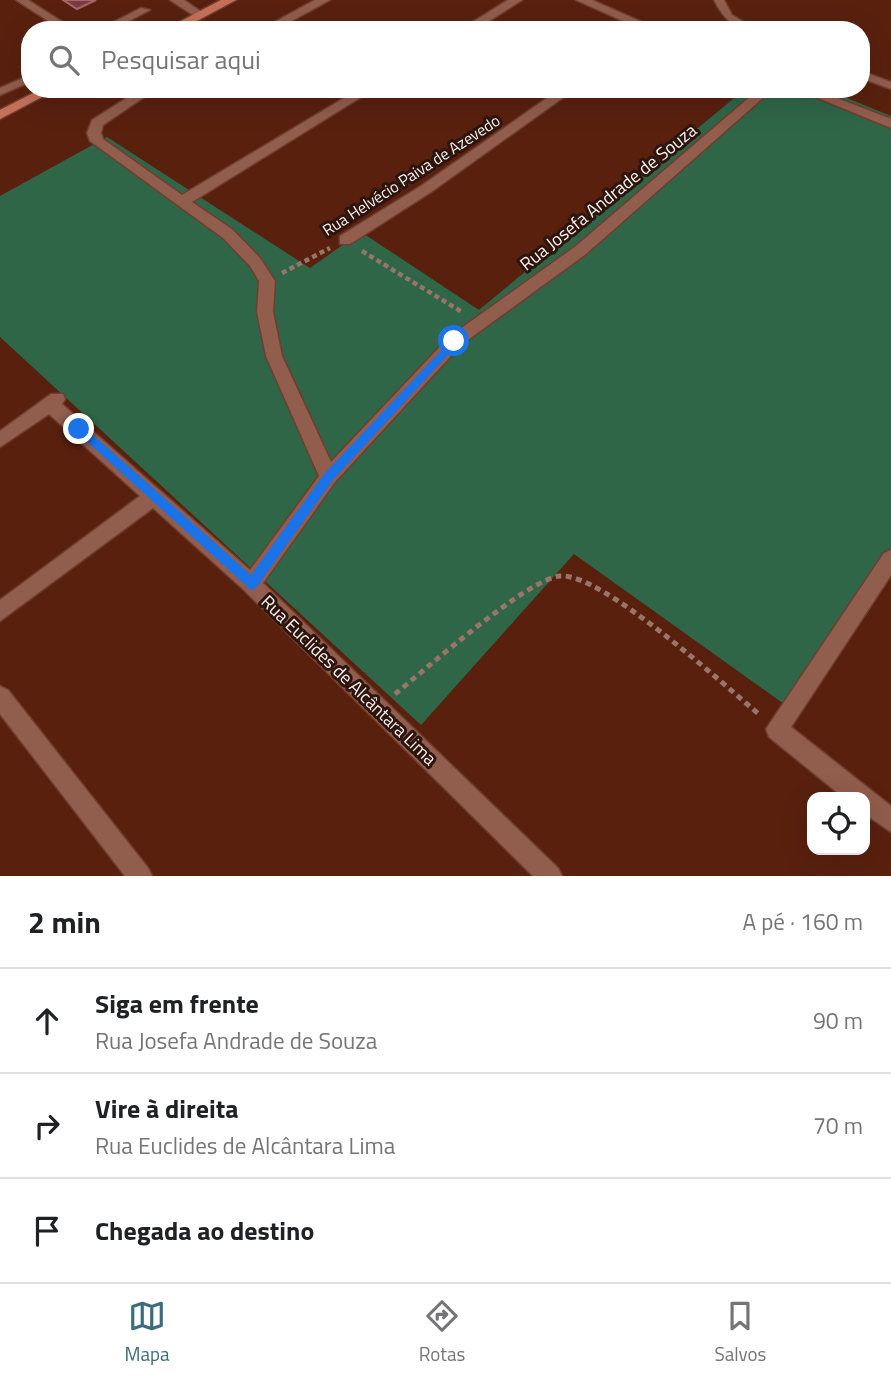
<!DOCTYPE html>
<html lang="pt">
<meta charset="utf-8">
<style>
:root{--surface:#fff;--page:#f6f6f6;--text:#202124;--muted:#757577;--line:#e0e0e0;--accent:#3a6c7b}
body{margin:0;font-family:"Titillium Web",sans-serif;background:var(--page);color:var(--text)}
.controls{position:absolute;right:21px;bottom:21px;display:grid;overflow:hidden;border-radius:14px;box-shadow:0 7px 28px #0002}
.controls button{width:63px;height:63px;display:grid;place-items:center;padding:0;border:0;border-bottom:2px solid var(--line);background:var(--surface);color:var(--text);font:35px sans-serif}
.stop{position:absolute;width:21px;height:21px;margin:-16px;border:5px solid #1a73e8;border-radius:50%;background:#fff}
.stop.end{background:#1a73e8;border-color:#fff;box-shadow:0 2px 7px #0008}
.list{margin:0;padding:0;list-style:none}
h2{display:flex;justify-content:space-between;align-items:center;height:91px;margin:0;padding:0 28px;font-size:30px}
h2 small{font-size:23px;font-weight:400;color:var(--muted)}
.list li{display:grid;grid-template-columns:46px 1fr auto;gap:21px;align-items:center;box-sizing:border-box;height:105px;padding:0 28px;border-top:2px solid var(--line)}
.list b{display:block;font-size:26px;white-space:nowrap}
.list p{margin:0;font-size:23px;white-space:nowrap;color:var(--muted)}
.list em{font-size:23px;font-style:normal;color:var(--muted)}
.icon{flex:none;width:38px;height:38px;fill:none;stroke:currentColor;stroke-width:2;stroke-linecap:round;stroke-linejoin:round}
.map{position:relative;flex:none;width:891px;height:876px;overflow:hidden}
.search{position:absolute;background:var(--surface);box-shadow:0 7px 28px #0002;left:21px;right:21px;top:21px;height:77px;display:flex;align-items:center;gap:18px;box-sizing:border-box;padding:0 24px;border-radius:28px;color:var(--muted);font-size:26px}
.sheet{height:406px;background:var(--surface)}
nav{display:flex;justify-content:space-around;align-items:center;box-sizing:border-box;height:98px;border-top:2px solid var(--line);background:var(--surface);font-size:19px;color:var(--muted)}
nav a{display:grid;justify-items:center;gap:4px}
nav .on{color:var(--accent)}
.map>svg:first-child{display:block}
.green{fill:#2f6648}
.building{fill:#7b3b3f;stroke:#a96467;stroke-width:2}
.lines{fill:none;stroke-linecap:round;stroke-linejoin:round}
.service-casing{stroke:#703d2e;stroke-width:3}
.minor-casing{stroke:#703d2e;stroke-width:3}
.tertiary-casing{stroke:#703d2e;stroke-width:3}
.secondary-casing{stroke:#703d2e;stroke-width:3}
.path-far1{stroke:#997468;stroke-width:4.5;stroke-dasharray:5 3.5;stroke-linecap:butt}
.path{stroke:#997468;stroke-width:5;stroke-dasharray:6 4.5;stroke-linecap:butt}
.service{fill:#915d4d;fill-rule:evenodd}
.minor{fill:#915d4d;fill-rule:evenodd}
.tertiary{fill:#915d4d;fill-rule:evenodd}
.secondary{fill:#c47159;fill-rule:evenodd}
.route{fill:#1a73e8}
.labels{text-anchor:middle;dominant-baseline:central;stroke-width:6;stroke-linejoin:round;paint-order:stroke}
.far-street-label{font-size:16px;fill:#faf2f0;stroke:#2d140c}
.street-label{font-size:18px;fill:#faf2f0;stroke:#2d140c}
</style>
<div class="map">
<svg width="891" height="876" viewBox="0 0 891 876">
<rect width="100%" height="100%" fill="#59200e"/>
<path class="green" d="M745,89H825L891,116V555L791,709L574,554L421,725L0,337V196L107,137L310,268L361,232L479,310Z"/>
<path class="building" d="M63,0H96L77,9Z"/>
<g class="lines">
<defs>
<path id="service" d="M16,0H28L75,30H62Z
M714,0H724L732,15L757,30C734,30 724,19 714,0Z
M141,8L150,10L112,30H98Z
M861,71L891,82V89L861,78Z
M30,75V82L0,95V88Z"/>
<path id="minor" d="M170,0H184L206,15L196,17Z
M315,0H330L275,30H260Z
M508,0H522L475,30H460Z
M141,89H156L103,125L101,133L103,139L182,195L359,89H374L192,202L233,230L260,258L275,281L273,312L282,356L331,462L449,337L576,246L759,89H773L586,254L461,345L335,482L263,583L558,868L562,876H533L244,590L153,508L0,621V600L140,496L49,414L0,447V431L51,394H63L65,399L62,404L250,570L319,476L266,356L257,312L259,281L250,266L223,238L90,141L87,133L92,120Z
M560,89H575L431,192L350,244H340V236L421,186Z
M891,550V575L791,727L891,806V832L865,814V797H843L769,737L766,729L884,553Z"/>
<path id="tertiary" d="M576,0H592L660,30H643Z
M796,89H814L891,119V128Z
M0,686L8,690L148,868L152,876H125L0,714Z"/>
<path id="secondary" d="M221,0H236L180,30H164Z
M41,89H57L0,119V110Z"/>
</defs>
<use href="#service" class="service-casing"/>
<use href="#minor" class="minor-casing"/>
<use href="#tertiary" class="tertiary-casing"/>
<use href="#secondary" class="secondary-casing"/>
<path class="path-far1" d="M362,251L462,312
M282,273L330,248"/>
<path class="path" d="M395,694C425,670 527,579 560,576C601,572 725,686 760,715"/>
<use href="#service" class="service"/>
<use href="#minor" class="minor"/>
<use href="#tertiary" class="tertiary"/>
<use href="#secondary" class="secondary"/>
</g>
<path class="route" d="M454,337L460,341L458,344L333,480L256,588L251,590L73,429L75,426H83L251,575L325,473Z"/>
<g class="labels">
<g class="far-street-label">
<text transform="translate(411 175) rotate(-33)">Rua Helvécio Paiva de Azevedo</text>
</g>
<g class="street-label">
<text transform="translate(608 197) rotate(-39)">Rua Josefa Andrade de Souza</text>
<text transform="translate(349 680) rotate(44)">Rua Euclides de Alcântara Lima</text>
</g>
</g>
</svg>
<div class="controls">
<button><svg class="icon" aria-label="locate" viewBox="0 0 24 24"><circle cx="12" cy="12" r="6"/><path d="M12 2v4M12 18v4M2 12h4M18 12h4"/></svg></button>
</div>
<div class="stop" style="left:454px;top:341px"></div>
<div class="stop end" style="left:79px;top:429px"></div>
<div class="search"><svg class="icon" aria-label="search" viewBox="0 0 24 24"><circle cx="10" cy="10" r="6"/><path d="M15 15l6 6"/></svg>Pesquisar aqui</div>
</div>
<section class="sheet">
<h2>2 min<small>A pé · 160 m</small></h2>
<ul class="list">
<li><svg class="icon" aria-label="ahead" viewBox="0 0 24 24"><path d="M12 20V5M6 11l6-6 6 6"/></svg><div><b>Siga em frente</b><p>Rua Josefa Andrade de Souza</p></div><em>90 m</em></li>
<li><svg class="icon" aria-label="right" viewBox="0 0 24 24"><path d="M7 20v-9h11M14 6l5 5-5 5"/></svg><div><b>Vire à direita</b><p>Rua Euclides de Alcântara Lima</p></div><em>70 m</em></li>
<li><svg class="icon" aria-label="arrive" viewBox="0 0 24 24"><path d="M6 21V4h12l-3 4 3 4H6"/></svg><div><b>Chegada ao destino</b></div></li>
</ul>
</section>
<nav>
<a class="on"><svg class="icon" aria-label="map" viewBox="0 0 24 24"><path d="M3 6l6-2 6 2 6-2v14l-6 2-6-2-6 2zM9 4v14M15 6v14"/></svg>Mapa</a>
<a><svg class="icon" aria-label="directions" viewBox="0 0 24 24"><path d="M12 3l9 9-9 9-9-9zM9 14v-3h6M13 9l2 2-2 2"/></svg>Rotas</a>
<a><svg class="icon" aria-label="saved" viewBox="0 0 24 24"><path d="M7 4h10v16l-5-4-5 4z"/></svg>Salvos</a>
</nav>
